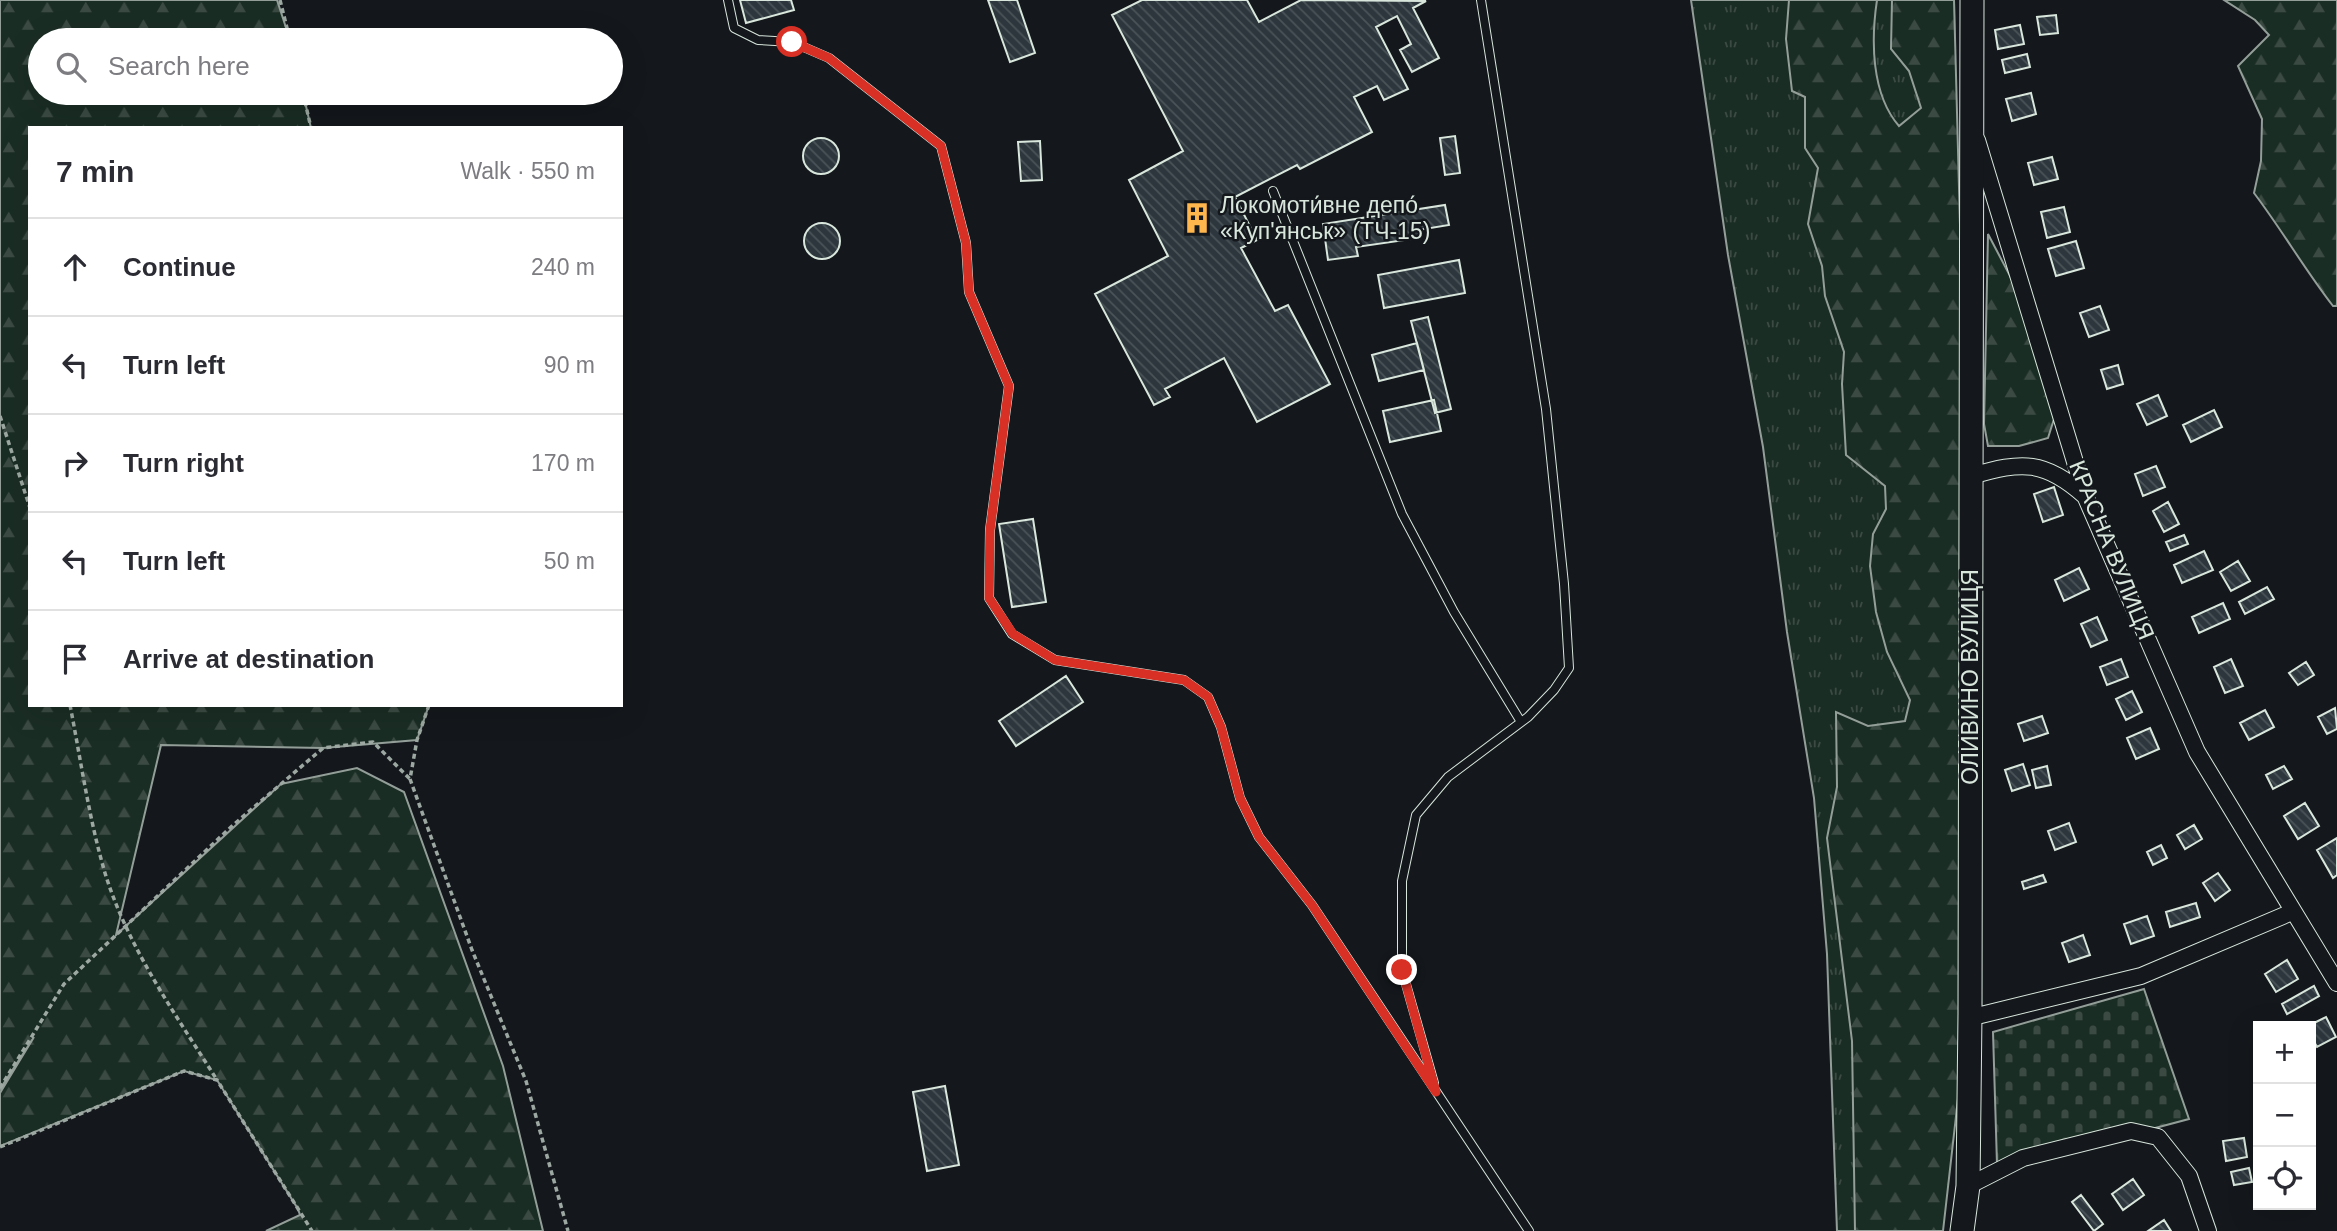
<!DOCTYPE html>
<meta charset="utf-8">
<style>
:root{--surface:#fff;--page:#f2f2f3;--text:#2b2b33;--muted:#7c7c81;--line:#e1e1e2}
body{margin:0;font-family:Helvetica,sans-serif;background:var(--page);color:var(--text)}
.controls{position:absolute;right:21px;bottom:21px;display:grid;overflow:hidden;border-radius:0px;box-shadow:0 7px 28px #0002}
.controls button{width:63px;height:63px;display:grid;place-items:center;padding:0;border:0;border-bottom:2px solid var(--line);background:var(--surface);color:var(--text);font:35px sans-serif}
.stop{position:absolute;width:21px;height:21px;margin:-16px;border:5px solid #d93025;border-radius:50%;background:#fff}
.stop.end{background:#d93025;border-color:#fff;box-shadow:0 2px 7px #0008}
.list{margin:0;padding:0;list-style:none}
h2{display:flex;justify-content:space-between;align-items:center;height:91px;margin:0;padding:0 28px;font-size:30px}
h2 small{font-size:23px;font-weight:400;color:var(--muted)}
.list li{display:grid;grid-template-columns:46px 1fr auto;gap:21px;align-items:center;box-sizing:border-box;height:98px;padding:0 28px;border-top:2px solid var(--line)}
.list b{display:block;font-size:26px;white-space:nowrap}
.list em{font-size:23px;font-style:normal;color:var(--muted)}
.icon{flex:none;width:38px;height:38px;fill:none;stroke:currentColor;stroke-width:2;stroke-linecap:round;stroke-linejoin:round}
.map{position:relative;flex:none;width:2337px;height:1231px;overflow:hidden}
.search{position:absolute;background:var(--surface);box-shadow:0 7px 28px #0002;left:28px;top:28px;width:595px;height:77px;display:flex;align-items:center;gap:18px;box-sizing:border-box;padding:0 24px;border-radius:38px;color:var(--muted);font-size:26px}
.panel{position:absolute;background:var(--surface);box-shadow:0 7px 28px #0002;left:28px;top:126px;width:595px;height:581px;border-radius:0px}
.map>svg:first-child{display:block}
.grass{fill:url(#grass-tufts);stroke:#939e99;stroke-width:2}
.forest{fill:url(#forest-firs);stroke:#939e99;stroke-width:2}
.cemetery{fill:url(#cemetery-stones);stroke:#939e99;stroke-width:2}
.building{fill:url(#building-back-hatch);stroke:#d8e6dc;stroke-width:2}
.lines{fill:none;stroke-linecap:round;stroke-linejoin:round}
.lane-casing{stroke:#d8e6dc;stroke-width:10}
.street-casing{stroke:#d8e6dc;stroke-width:18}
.secondary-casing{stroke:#d8e6dc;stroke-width:25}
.path{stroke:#9da8a2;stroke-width:3.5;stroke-dasharray:5 3.5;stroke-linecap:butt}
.lane{stroke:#14181c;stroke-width:8}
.street{stroke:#14181c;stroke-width:16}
.secondary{stroke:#14181c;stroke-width:23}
.route{stroke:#d93025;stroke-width:9}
.labels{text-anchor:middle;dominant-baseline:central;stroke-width:5;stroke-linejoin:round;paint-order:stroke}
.poi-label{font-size:23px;fill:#d8e6dc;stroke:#14181c;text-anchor:start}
.street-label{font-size:23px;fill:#d8e6dc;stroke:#14181c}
</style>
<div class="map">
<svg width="2337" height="1231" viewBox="0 0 2337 1231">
<defs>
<pattern id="grass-tufts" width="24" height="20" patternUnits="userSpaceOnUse" patternTransform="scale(1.75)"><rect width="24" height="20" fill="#1a2d24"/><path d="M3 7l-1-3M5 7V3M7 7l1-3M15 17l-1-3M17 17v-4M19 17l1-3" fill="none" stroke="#3b4b43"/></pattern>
<pattern id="forest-firs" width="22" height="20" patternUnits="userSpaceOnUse" patternTransform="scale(1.75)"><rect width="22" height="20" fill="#1a2d24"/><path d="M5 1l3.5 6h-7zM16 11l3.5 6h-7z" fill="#3b4b43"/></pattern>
<pattern id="cemetery-stones" width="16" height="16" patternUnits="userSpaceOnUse" patternTransform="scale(1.75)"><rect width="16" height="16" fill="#1a2d24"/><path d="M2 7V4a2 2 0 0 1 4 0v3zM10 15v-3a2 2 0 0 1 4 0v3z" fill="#3b4b43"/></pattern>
<pattern id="building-back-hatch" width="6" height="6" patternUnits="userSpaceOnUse" patternTransform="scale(1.75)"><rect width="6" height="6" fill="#2c363c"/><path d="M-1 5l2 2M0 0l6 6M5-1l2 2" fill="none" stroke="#4a5358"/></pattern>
</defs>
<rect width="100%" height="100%" fill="#14181c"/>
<path class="grass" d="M1691,0H1954L1961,976L1942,1231H1837L1827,954L1814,798L1787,632L1763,447L1728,255Z"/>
<path class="forest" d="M0,0H277L290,40H40V93H303L311,128H30V705H429L417,740L323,748L161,745L116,935L281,784L357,768L404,792L503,1066L543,1231H266L300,1215L298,1209L217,1080L184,1071L0,1146V1093L34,1037L0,1089Z
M1789,0H1877C1871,40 1871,94 1899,126L1921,108L1909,71L1891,49L1892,0H1954L1963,338L1960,1081L1943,1231H1855L1852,1041L1827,838L1837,787L1836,712L1868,726L1905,721L1910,700L1887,652L1876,612L1870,566L1873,534L1886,509L1885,486L1846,455L1842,384L1844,352L1825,296L1822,266L1808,224L1818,168L1805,148V97L1792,91L1786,39Z
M2224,0H2337V306H2333C2305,270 2282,230 2254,193L2261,161L2262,119L2238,66L2269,35L2255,20Z
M1988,234L2019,293L2054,419L2048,438L2019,446H1988L1984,424Z"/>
<path class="cemetery" d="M2144,989L2189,1119L2080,1148L1997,1164L1993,1032Z"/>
<path class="building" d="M740,0H791L794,10L746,23Z
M988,0H1017L1035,53L1010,62Z
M1142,0H1247L1259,22L1301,0L1426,1L1413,8L1439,58L1412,72L1400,50L1411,44L1397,16L1376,27L1408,89L1384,100L1377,86L1354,97L1372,132L1300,169L1297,165L1235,197L1257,240L1241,248L1275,311L1288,305L1330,384L1257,422L1224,358L1165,389L1170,397L1154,405L1095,294L1168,256L1129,180L1183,151L1112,15Z
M2056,15L2058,33L2040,35L2037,17Z
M2020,25L2024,44L1998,49L1995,30Z
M2027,54L2030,67L2005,73L2002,60Z
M2031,93L2036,114L2012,121L2006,99Z
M1455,136L1460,173L1445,175L1440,138Z
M803 156a18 18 0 1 1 36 0a18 18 0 1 1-36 0Z
M1040,141L1042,180L1021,181L1018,142Z
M2052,157L2058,179L2034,185L2028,163Z
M1445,205L1449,225L1418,230L1419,238L1356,247L1358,256L1328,260L1323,224Z
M2064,207L2070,232L2047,238L2041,212Z
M804 241a18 18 0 1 1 36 0a18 18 0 1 1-36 0Z
M2076,241L2084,268L2056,276L2048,249Z
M1459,260L1465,293L1384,308L1378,275Z
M2100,306L2109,330L2089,337L2080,313Z
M1428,317L1451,409L1435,413L1411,321Z
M1417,343L1424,370L1379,381L1372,355Z
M2118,365L2123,384L2107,389L2101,370Z
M2158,395L2167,416L2147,425L2137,404Z
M1434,400L1441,431L1390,442L1383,411Z
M2214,410L2222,427L2191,442L2183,425Z
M2156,466L2165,487L2143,496L2135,474Z
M2054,487L2063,515L2043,522L2034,494Z
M2168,502L2179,524L2164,532L2153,511Z
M1033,519L1046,602L1012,607L999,524Z
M2184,535L2188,544L2170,551L2166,542Z
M2204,551L2213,570L2182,583L2174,565Z
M2238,561L2250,581L2231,591L2220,572Z
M2079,568L2089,589L2064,601L2055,580Z
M2267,587L2274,599L2245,614L2239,602Z
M2223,603L2230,619L2199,633L2192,617Z
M2097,617L2107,640L2091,647L2081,624Z
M2121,659L2128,677L2107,685L2100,667Z
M2231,659L2243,686L2225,693L2214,667Z
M2306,662L2314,675L2298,685L2289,673Z
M1066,676L1083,702L1016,746L999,721Z
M2132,691L2142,712L2126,720L2116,699Z
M2335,708L2337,729L2327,734L2318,717Z
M2265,710L2274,727L2249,740L2240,723Z
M2042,716L2048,733L2024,741L2018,724Z
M2150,728L2159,749L2136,759L2127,738Z
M2023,764L2030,785L2012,791L2005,770Z
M2047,766L2051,785L2036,788L2032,770Z
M2284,766L2292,779L2273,789L2266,775Z
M2305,803L2319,826L2298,839L2284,816Z
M2069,823L2076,842L2055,850L2048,831Z
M2194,825L2202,839L2185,849L2177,835Z
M2337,838V875L2333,878L2317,850Z
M2161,845L2167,858L2153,865L2147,852Z
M2218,873L2230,890L2215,901L2203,883Z
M2043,875L2046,882L2024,889L2022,882Z
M2196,903L2200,917L2170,927L2166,912Z
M2147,916L2154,936L2131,944L2124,924Z
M2083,935L2090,955L2069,962L2062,943Z
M2287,960L2298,979L2276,992L2265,974Z
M2314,986L2319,996L2287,1014L2282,1004Z
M2326,1017L2336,1037L2317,1047L2311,1036V1026H2308Z
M945,1086L959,1165L927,1171L913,1092Z
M2244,1138L2247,1157L2226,1161L2223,1141Z
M2249,1168L2252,1182L2234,1185L2231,1172Z
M2133,1179L2144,1195L2123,1210L2112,1194Z
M2081,1195L2103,1224L2094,1231L2072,1202Z
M2164,1220L2171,1231H2148Z"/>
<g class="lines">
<defs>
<path id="lane" d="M728,0L734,28L758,40L792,42L829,58L941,146L966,243L969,292L1009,386L990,530L989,598L1012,634L1055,660L1184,680L1208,697L1221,727L1240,798L1259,837L1312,905L1529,1231
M1273,191L1402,514L1454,612L1521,722
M1434,1083L1402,970V881L1416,815L1448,777L1528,717L1554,690L1569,668L1564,584L1546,409L1481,0"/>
<path id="street" d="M1977,140L2086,498L2197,752L2337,983
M1972,476C2022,461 2045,460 2085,496
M1970,1014L1981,1015L2141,976L2292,912
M1968,1186L2023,1158L2131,1131L2158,1137L2189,1176L2208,1231"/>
<path id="secondary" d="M1962,1231L1968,1186L1970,1014L1972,0"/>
</defs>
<use href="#lane" class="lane-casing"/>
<use href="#street" class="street-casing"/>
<use href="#secondary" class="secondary-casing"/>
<path class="path" d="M280,0L290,40
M303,93L311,128
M0,416L30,508
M70,705C81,761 89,819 105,873C128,948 176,1015 217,1080
M429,705L417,740L410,779L472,950L526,1081L568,1231
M0,1088L64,984L232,826L323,748L373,742L410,779
M0,1147L184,1071L217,1080L312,1231"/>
<use href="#lane" class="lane"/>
<use href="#street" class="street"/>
<use href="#secondary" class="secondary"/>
</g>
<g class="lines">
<path class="route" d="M792,42L829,58L941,146L966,243L969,292L1009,386L990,530L989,598L1013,634L1055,660L1184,680L1208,697L1221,727L1240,798L1259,837L1312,905L1436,1092L1402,970"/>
</g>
<defs>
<symbol id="building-bare" viewBox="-9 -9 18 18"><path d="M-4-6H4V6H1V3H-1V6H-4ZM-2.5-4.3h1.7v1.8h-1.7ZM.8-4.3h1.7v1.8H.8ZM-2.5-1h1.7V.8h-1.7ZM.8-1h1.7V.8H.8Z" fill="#ffb74d" stroke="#14181c" stroke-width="2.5" paint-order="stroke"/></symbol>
</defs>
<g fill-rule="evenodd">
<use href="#building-bare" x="1175" y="196" width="44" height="44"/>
</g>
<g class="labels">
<g class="poi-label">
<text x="1220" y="205">Локомоти́вне депо́<tspan x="1220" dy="26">«Куп'янськ» (ТЧ-15)</tspan></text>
</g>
<g class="street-label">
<text transform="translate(2112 550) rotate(68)">КРАСНА ВУЛИЦЯ</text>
<text transform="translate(1970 677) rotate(-90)">ОЛИВИНО ВУЛИЦЯ</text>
</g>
</g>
</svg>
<div class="controls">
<button>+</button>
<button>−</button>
<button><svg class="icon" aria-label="locate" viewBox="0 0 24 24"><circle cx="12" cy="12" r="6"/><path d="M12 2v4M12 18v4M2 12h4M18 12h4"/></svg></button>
</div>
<div class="stop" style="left:792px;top:42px"></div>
<div class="stop end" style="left:1402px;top:970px"></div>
<div class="search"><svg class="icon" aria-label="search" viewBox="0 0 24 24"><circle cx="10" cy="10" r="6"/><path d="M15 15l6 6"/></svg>Search here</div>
<section class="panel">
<h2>7 min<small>Walk · 550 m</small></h2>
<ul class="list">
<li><svg class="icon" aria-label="ahead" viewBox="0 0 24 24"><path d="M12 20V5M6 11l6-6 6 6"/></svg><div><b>Continue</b></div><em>240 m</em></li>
<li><svg class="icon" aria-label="left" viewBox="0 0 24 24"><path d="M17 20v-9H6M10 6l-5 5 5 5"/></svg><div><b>Turn left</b></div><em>90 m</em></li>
<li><svg class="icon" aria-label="right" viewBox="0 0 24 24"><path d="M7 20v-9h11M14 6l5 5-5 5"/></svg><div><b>Turn right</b></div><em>170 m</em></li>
<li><svg class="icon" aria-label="left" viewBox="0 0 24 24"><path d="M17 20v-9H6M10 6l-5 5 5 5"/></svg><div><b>Turn left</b></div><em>50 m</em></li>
<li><svg class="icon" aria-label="arrive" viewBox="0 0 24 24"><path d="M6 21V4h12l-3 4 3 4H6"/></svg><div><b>Arrive at destination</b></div></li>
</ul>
</section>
</div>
